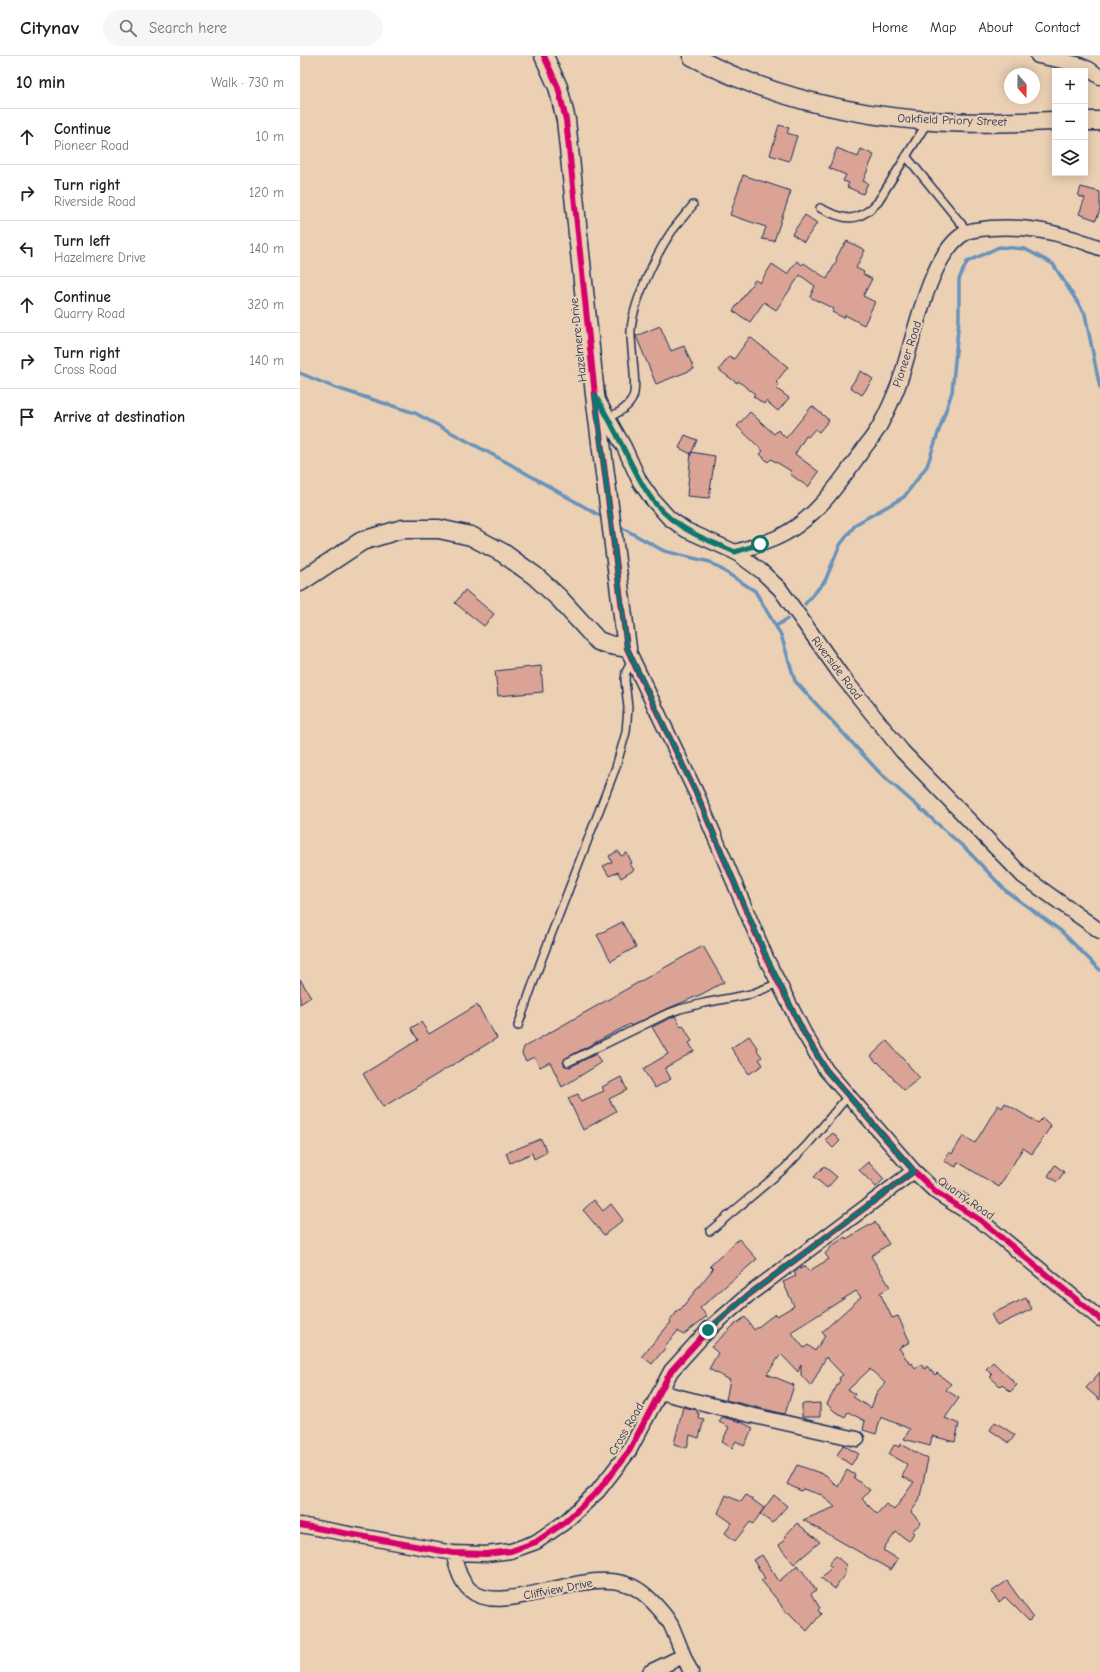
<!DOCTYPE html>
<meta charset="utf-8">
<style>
:root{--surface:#fff;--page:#f6f6f6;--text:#202124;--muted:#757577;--line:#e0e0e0}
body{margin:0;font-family:"Comic Neue",sans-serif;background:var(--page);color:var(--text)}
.controls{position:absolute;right:12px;top:12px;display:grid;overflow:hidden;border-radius:0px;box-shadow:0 2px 10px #0003}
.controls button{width:36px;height:36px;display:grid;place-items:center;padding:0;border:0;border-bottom:1px solid var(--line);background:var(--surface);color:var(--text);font:20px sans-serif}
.compass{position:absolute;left:704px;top:12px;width:36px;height:36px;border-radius:50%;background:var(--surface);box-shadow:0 2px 10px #0003;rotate:160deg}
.stop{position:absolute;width:12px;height:12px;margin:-9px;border:3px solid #0f766e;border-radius:50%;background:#fff}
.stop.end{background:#0f766e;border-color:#fff;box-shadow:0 1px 4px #0008}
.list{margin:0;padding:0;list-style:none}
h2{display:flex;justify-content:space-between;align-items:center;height:52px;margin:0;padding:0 16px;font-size:17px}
h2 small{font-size:13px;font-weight:400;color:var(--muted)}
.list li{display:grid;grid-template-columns:26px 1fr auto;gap:12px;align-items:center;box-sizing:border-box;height:56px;padding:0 16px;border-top:1px solid var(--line)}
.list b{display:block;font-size:15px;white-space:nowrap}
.list p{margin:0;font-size:13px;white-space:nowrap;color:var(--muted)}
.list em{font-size:13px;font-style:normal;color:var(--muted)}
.icon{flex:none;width:22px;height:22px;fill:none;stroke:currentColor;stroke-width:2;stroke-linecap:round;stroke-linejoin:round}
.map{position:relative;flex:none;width:800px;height:1616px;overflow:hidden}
header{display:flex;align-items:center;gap:24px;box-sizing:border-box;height:56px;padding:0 20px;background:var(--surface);border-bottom:1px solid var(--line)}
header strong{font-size:19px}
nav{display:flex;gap:22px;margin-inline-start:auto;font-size:14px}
.search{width:280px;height:36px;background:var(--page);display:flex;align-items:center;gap:10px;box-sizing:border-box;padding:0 14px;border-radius:22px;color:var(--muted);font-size:15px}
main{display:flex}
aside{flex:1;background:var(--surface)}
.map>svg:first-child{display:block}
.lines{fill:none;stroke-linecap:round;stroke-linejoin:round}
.stream{stroke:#6792bc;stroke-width:3.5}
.building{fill:#dba395;stroke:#1b2f5e;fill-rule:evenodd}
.service-casing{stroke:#1b2f5e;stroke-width:10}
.minor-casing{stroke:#1b2f5e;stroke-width:17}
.tertiary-casing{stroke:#1b2f5e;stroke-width:21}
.service{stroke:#ebd0b3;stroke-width:7}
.minor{stroke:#ebd0b3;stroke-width:14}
.tertiary{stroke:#ebd0b3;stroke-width:18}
.cycleway-casing{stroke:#ebd0b3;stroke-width:8}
.cycleway{stroke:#d6006c;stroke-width:6}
.route{stroke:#0f766e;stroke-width:5}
.labels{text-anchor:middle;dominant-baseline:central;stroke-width:4;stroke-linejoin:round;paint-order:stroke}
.street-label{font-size:12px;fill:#1b2f5e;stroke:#ebd0b3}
</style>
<header>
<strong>Citynav</strong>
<div class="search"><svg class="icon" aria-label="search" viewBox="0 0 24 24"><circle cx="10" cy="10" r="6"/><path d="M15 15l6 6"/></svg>Search here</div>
<nav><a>Home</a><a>Map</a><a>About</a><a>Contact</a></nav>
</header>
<main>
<aside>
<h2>10 min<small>Walk · 730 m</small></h2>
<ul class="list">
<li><svg class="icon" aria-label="ahead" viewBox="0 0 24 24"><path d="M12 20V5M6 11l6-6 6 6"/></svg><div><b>Continue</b><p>Pioneer Road</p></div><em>10 m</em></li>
<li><svg class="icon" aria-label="right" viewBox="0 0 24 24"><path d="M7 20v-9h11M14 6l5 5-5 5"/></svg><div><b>Turn right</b><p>Riverside Road</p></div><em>120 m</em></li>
<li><svg class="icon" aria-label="left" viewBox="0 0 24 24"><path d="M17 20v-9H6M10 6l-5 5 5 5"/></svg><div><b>Turn left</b><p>Hazelmere Drive</p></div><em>140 m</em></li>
<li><svg class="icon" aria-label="ahead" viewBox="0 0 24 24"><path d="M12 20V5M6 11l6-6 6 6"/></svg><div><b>Continue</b><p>Quarry Road</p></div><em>320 m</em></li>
<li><svg class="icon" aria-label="right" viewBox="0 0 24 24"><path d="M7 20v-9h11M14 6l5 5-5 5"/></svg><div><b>Turn right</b><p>Cross Road</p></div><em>140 m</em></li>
<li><svg class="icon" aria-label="arrive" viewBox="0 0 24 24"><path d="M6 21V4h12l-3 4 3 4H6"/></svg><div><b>Arrive at destination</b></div></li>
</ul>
</aside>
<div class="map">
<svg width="800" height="1616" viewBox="0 0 800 1616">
<rect width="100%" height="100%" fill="#ebd0b3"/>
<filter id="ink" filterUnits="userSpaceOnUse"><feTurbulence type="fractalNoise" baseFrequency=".025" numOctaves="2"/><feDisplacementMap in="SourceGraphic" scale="8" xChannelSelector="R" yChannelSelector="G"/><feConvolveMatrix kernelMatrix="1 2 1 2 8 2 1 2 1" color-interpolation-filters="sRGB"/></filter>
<g filter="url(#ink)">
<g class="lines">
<path class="stream" d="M0,317L33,331L115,357L208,407L304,462
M317,469L364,495L410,506L455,535L481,579L495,625L580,717L667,794L706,835L761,875L800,914
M505,548L525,525L540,489L556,468L604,441L627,410L652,336L659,263V223L667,206L699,191L725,193L753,208L785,258L800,332
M476,570L487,563"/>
</g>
<path class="building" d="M479,69L489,72L487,77L497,80L489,105L470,99Z
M537,92L558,101L561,93L574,99L563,125L568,127L563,138L547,131L549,127L543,125L546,119L529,112Z
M443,119L491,135L474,185L462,183L466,171L430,159Z
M781,131L800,136V154L796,164L779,158L785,142L778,140Z
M505,159L517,167L504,186L492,178Z
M547,185L565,194L556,212L564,216L563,218L572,223L563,240L575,246L564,269L545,259L544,262L532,256L534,253L510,241L515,230L500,219L476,254L464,246L450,266L433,255L455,224L460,227L472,208L487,218L497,205L502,209L504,207L527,223L537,204L536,203L542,191H543Z
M360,270L371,295L384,290L394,313L356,328L336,280Z
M450,281L488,311L476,326L479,329L476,332L489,342L478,355L466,345L464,348L453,340L455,338L438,325L437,327L419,314L429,300L434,303Z
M561,315L573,323L562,339L550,331Z
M512,350L529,364L519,376L515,373L508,381L506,380L495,398L519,416L508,431L490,418L491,415L471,403L468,406L460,398L463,395L437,370L450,356L474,378L478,374L486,382Z
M385,379L397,384L391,398L379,392Z
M391,396L415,400L409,442L387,440Z
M165,534L194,558L184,570L155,547Z
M241,610L243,636L198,640L195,615Z
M318,795L321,800L327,797L332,807L330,808L334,814L321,822L318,816L309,820L303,810L312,806L309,800Z
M322,866L336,891L311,905L297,879Z
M403,890L424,926L402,938L362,955L331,970L330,968L266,1002L263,1006L265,1010L270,1011L296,998L301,1007L262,1031L250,1006L240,1011L234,1001L226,1005L222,998L224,991Z
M0,923L11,941L0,948Z
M177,949L197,982L83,1051L63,1018L118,984L111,972L121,966L129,978Z
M375,960L381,971L383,969L392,985L389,987L394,995L365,1012L371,1023L355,1032L343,1013L368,998L352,971Z
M449,980L458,993L457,994L462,1001L459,1003L463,1009L449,1018L431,992Z
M587,985L620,1022L604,1034L578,1006L577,1007L571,1000Z
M321,1021L327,1034L309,1043L316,1055L283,1074L268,1042L278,1038L281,1045L304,1035L302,1031Z
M705,1047L738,1067L743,1062L751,1070L732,1098L723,1092L699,1131L658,1106L656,1111L644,1105L649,1096L652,1098L663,1080L675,1087L698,1049L702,1052Z
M533,1077L540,1085L533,1092L525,1084Z
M241,1083L247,1096L234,1103L232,1097L210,1107L206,1097Z
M568,1106L584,1123L576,1131L559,1114Z
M755,1109L764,1116L757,1126L748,1120Z
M524,1110L537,1121L527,1132L514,1121Z
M659,1134L669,1140L666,1145L656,1139Z
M294,1144L303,1155L311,1148L323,1164L304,1179L283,1154Z
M575,1166L589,1188L571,1200L590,1231L580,1237L592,1262L598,1260L610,1286L599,1292L610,1308L612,1307L615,1313L621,1308L625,1313L627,1310L635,1319L637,1317L651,1328L646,1334L659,1342L645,1362L659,1368L655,1386L632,1380L630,1390L604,1383L610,1373L581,1361L576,1378L563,1374L565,1365L548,1356L545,1361L534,1355L527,1348L540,1324L539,1322L543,1319L526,1301L511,1330L501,1319V1308L498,1316L481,1298L467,1318L494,1329L485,1358L426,1344L430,1324L409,1313L418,1297L411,1291L433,1270L445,1261L454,1274L475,1258L477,1260L494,1250L483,1226L496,1220L494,1216L505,1210L509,1215L529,1203L525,1198L532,1190L545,1181L546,1183ZM556,1235L561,1241L522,1276L525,1280L515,1295L508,1289L504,1292L491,1276ZM570,1313L585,1327L577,1336L571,1352L553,1341L555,1338L548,1334Z
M439,1183L457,1203L400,1252L407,1260L383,1279L378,1275L365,1290L366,1291L352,1308L342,1300L371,1266L370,1265L379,1253L380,1254L413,1213L410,1210Z
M726,1242L732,1253L697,1270L691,1258Z
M693,1306L717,1329L710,1336L702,1328L700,1330L690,1321L692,1319L686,1313Z
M800,1316V1344L786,1332Z
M520,1347V1361H502V1348Z
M383,1351L397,1354V1357H399L398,1362L404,1363L399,1382L390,1379L387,1392L374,1388Z
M422,1361L441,1366L453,1372L444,1390L436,1385L432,1392L422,1386L429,1371L419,1366Z
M695,1366L715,1379L709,1387L690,1374Z
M601,1388L628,1403L619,1445L611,1456L621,1467L612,1475L614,1477L609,1485L596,1476L583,1494L598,1503L591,1514L503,1464L535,1451L522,1439L503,1433L501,1435L487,1428L497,1409L526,1419L538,1431L547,1414L555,1419L554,1422L570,1434L562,1443L577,1458L586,1448L594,1454L614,1426L602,1421L607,1408L589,1398L594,1389L600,1391Z
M543,1389L559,1398L551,1409L537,1399Z
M426,1439L441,1446L446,1439L464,1452L453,1468L450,1466L435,1485L425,1477L432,1467L418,1457Z
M474,1439L487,1450L472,1467L460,1458Z
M497,1467L520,1486L494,1508L478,1489L486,1483L484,1481Z
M462,1499L479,1525L498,1509L516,1534L511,1538L520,1552L518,1554L521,1558L507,1575L488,1556L486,1558L479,1546L461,1524L465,1522L453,1504Z
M536,1500L547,1510L543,1514L546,1516L535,1533L521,1522L532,1511L528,1508Z
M707,1525L733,1561L729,1565L705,1541L699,1546L691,1536Z"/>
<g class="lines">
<defs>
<path id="service" d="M606,100L668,176
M520,152C544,164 557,168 577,147L627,67
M308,362C317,357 329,352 333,341C338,329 330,290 331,274C333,246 356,198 372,175C379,166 386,158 393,149
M218,970L241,905L316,711L326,676L328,652L325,624L326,616L332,605
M268,1006L364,959L380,953L404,947L451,938L479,927
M410,1175L485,1112L508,1088L548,1040"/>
<path id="minor" d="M738,0L777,8L789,13L800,21
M297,343L324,391L340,426L352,443L369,462L386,474L435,496L461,515L480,533L541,619L602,695L723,820L800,875
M435,496C452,491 471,486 486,477C518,459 539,427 560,398C566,389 574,380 579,371C586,358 593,343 598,330C613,290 628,195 667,176C675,173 683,173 691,172C729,169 765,178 800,192
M327,592L398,741L467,904L504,977L526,1014L614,1115L636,1136L680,1164L800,1263
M360,1336L450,1359L557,1383
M0,1469L153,1497L186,1498L211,1495L236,1486L265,1466L298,1435L329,1395L371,1315L408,1274L447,1240L614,1115
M153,1497C157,1510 159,1524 170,1534C205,1565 294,1501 340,1535C350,1542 365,1558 371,1569C378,1584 383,1601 391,1616
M350,1616L383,1600"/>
<path id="tertiary" d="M392,0C470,42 557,61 646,66C682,68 719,66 755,65
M785,65H800
M0,526L62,485L102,473H139L171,480L203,497L235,520L259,542L298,585L310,589L327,592L295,339L266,64L258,31L244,0"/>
</defs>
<use href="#service" class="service-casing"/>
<use href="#minor" class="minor-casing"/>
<use href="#tertiary" class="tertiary-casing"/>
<use href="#service" class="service"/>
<use href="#minor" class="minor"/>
<use href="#tertiary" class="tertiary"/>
<defs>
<path id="cycleway" d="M244,0L258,31L266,64L295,339L327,592L336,612L398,741L467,904L504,977L526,1014L614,1115L636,1136L680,1164L800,1263
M0,1469L153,1497L186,1498L211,1495L236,1486L265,1466L298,1435L329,1395L371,1315L408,1274L447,1240L614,1115"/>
</defs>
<use href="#cycleway" class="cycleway-casing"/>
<use href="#cycleway" class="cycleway"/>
</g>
</g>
<g class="lines" filter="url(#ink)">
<path class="route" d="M408,1274L447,1240L614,1115L526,1014L504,977L468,904L398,741L327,592L295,339C305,356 314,373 323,391C336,416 347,444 370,462C389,478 413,486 435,496L460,488"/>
</g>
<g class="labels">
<g class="street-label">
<text transform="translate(652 64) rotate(2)">Oakfield Priory Street</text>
<text transform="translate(278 284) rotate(-96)">Hazelmere Drive</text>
<text transform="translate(607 298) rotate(-72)">Pioneer Road</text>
<text transform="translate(537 612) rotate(53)">Riverside Road</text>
<text transform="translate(666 1142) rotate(35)">Quarry Road</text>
<text transform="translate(326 1373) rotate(-60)">Cross Road</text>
<text transform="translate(258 1533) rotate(-11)">Cliffview Drive</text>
</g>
</g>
</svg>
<div class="controls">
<button>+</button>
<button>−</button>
<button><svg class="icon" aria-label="layers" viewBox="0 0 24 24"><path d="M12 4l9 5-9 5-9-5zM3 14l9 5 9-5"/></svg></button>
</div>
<svg class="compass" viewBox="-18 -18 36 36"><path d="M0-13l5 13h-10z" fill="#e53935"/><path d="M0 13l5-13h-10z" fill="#757577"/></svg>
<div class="stop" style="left:460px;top:488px"></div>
<div class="stop end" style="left:408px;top:1274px"></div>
</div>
</main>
